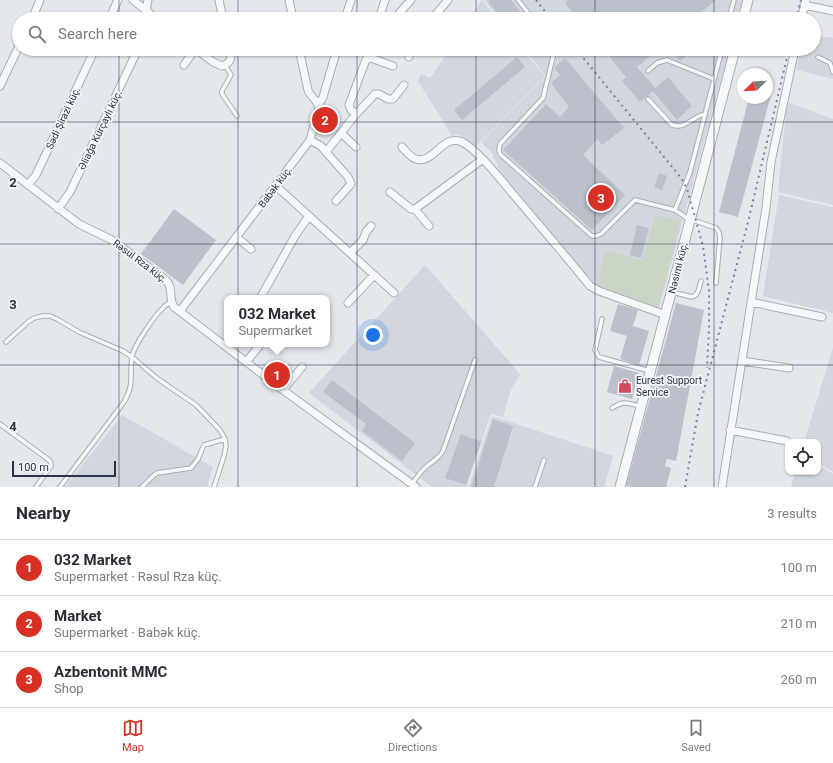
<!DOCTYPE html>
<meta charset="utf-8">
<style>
:root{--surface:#fff;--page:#f2f2f3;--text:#2b2b33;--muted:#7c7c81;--line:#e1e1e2;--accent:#d93025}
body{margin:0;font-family:Roboto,sans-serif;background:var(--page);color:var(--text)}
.controls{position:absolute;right:12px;bottom:12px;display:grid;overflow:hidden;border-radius:8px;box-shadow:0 1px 3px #0004}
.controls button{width:36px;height:36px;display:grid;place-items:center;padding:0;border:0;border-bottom:1px solid var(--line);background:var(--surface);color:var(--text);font:20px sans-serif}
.compass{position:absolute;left:737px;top:68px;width:36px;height:36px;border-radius:50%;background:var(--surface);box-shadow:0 1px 3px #0004;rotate:246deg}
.scale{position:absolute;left:12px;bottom:10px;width:104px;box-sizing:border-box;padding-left:4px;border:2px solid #2b3445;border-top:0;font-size:11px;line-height:14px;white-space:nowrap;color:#2b3445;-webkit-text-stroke:3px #f4f6f9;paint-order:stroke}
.you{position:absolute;left:373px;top:335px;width:14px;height:14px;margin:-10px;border:3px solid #fff;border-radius:50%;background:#1a73e8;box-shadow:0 0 0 6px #1a73e833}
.badge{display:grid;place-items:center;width:26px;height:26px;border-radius:50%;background:var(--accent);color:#fff;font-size:13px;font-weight:700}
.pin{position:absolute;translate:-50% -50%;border:2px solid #fff;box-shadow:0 1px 4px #0006}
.popup{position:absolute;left:224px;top:295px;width:106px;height:52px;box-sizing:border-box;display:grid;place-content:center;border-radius:8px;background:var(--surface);filter:drop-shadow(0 1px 3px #0005);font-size:13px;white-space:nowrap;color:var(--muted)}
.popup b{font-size:15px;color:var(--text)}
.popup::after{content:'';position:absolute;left:50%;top:100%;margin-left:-8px;border:8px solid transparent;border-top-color:var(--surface)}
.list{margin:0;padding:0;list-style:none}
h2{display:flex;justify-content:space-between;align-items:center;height:52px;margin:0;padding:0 16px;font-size:17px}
h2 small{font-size:13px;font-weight:400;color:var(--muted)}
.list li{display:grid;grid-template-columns:26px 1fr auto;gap:12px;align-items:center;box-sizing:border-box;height:56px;padding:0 16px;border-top:1px solid var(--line)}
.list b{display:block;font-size:15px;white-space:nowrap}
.list p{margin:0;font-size:13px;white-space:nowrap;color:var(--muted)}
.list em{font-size:13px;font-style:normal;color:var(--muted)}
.icon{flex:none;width:22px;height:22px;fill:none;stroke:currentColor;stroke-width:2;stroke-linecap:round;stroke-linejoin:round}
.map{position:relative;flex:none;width:833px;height:487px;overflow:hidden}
.search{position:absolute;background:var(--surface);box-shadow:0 1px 3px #0004;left:12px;right:12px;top:12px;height:44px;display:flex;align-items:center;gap:10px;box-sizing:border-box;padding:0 14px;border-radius:22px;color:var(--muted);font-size:15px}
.sheet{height:220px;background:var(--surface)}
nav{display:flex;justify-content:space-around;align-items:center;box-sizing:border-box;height:56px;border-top:1px solid var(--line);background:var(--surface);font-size:11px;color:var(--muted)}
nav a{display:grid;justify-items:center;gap:2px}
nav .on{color:var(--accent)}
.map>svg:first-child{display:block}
.built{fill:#d2d6de}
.green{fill:#c9d6c5}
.building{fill:#bbc0ca}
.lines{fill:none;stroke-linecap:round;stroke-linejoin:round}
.service-casing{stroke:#a9aeb7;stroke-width:5.5}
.minor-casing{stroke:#a9aeb7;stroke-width:9}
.tertiary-casing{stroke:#a9aeb7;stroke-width:11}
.service{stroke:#f7f8fa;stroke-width:3.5}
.minor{stroke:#f7f8fa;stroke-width:7}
.tertiary{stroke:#f7f8fa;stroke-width:9}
.rail{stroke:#7d8696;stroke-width:2;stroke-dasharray:2 4;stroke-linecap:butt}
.grid{fill:none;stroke:#2b3445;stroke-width:1;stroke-opacity:0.55}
.labels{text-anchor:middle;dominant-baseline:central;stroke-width:3.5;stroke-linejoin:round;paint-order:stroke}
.street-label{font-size:10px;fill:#2b3445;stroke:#f4f6f9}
.poi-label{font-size:10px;fill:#2b3445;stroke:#f4f6f9;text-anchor:start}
.grid-label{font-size:13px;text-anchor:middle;font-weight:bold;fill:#2b3445;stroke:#f4f6f9;stroke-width:3.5;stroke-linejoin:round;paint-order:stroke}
</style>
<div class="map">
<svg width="833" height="487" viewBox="0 0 833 487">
<rect width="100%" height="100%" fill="#e4e7ec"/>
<path class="built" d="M482,0L498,19H470Z
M484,0H742L737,19H500Z
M814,35L833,38V79L797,70L799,49H814Z
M450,49H522L545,76L473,149L458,134L452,136L418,81L421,74L430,78Z
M524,49H729L659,309L596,286L500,171L492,153L481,142L546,76Z
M787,102L833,119V205L778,192Z
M779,195L833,207V313L763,296Z
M425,265L520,374L510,392L503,417L491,414L466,487H432L309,393Z
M833,348V472L818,463V442H804Z
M122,415L213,467L207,487H65Z
M492,416L613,456L604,487H469Z
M818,465L833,474V487H791L795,472H818Z"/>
<path class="green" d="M655,216L681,220L658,307L597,285L605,251L642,260Z"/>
<path class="building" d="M490,0H511L527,19H502L488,2Z
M568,0H716L694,18L695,19H578L565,3Z
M603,49H658L637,67L655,88L668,77L692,106L677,120L653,91L640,102L622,81L626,77Z
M670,49H694L680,61Z
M517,57L525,67L462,120L454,110Z
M565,58L624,128L602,145L597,139L583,155L625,195L592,230L503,150L546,104L560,117L569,107L551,83L560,75L554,68Z
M767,94L771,95L738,217L719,212L749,98H767Z
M659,173L667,176L662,190L654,187Z
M174,209L216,240L183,285L141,254Z
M637,225L649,228L641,258L630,255Z
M676,303L704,310L676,461L667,459L665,466L671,468L666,487H632L626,486Z
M618,304L638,310L633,326L649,331L639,365L620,359L627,336L610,331Z
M614,366L639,373L632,399L607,392Z
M332,380L415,443L402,461L362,431L366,424L323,392Z
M493,419L513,426L494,487H471Z
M461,434L481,442L466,485L445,478Z"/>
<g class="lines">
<defs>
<path id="service" d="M518,0L533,19
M729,19L734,0
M554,49V53L543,98L500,144L499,151L500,154L592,236H596L601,234L635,200L675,210L687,218L716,228L719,232L720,238L716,283
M818,57L830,63L833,72
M225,65L231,75L222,91V94L237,116
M648,71L657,63L667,60L714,79
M648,99L672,125C683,129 692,119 701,115H705
M675,210L690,172L722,49
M672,292L692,297C699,295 699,287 701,281
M602,319L595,350L599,357L650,371
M6,342L28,322L34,318L42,316H50L57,319L79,332L123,351L132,357L158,379L196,405L220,430L225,439L226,446L224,456L214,487
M612,408C625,400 626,403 640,406
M0,424L49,460L51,463V466L36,487
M412,484C416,478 421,471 427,466C433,461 439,458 443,451L475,360
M60,487L124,402C135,383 129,376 132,357C133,347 155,315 163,308C165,305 168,304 171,302
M142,487L153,476L157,473L191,468L198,459L204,445L225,439
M535,487L544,460"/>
<path id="minor" d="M133,0L157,19
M219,0L223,19
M289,0L293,19
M804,5L833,11
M146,10L148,0
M32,19L40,0
M109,19L118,0
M345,19L351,0
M379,19L385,0
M394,19L411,0
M432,19L448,0
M801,19L806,0
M196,49L213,62L222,66C231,63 232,58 230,49
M368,57L393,66
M409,57L411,49
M184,65L195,49
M0,86L19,46
M319,104L323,97L337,49
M356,114L375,94H379L388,99H393L404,85
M341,133L356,147
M310,140L321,146L326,152L356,114L351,110L349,105L370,49
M402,147C406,151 410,157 416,159C433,165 443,133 462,142C479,151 500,179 513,194C539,225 565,255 590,286L599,291L666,315
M326,152L348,177L351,184L336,201
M0,163L79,224L112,240L166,280C174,288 168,298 174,307L283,390L416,487
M28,185L36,175L95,49
M276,186L394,293
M390,192L411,209H415L483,159
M58,209L70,192L138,49
M415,209L429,226
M236,237L251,249
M350,253L363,240L366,232L371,226
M262,295L295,236L309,216
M751,302L822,317
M348,303L374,275
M180,311L310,140L319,108C318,100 310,97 308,90L299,49
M742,361L789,368
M246,362L261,344
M283,390L302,367
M730,430L787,441
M722,487L766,208L771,162L795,49"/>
<path id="tertiary" d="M743,19L748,0
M620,487L735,49"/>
</defs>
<use href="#service" class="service-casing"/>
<use href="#minor" class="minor-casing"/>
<use href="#tertiary" class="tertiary-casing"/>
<use href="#service" class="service"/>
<use href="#minor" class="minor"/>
<use href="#tertiary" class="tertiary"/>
<path class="rail" d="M536,0L551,19
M796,19L801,0
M576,49L682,179L687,189L703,246L709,291V328L707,368
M685,487L698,413L748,222L789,49"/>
</g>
<path class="grid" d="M119,0V19M238,0V19M357,0V19M476,0V19M595,0V19M714,0V19M119,49V487M238,49V487M357,49V487M476,49V487M595,49V487M714,49V487M0,122H833M0,244H833M0,365H833"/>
<defs>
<symbol id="shop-bare" viewBox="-9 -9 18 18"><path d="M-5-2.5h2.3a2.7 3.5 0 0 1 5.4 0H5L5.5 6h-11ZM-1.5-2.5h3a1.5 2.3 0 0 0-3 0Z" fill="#d1495b" stroke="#f4f6f9" stroke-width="2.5" paint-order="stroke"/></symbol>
</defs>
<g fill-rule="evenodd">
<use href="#shop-bare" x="615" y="376" width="20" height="20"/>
</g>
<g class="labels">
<g class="street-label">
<text transform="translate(63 118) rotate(-65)">Sədi Şirazi küç.</text>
<text transform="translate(100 130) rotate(-64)">Əliağa Kürçaylı küç.</text>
<text transform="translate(275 187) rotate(-53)">Babək küç.</text>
<text transform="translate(140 261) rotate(37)">Rəsul Rza küç.</text>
<text transform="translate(678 268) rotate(-76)">Nəsimi küç.</text>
</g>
<g class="poi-label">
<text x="636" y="380">Eurest Support<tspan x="636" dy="12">Service</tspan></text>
</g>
</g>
<g class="grid-label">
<text x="13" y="187">2</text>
<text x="13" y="309">3</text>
<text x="13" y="431">4</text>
</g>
</svg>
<div class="controls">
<button><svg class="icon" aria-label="locate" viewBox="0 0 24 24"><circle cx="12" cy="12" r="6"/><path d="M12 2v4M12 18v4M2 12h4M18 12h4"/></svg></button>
</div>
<svg class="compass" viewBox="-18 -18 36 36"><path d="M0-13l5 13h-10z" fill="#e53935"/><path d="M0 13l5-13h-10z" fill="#7c7c81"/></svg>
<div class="scale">100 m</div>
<div class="you"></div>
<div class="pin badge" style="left:277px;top:375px">1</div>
<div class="popup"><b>032 Market</b>Supermarket</div>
<div class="pin badge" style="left:325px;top:120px">2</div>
<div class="pin badge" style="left:601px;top:198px">3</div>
<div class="search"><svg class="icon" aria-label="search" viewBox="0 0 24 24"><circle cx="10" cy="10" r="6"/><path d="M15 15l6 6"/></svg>Search here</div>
</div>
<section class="sheet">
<h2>Nearby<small>3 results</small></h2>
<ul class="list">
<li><span class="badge">1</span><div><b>032 Market</b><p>Supermarket · Rəsul Rza küç.</p></div><em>100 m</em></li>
<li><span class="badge">2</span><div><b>Market</b><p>Supermarket · Babək küç.</p></div><em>210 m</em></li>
<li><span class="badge">3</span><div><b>Azbentonit MMC</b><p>Shop</p></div><em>260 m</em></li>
</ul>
</section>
<nav>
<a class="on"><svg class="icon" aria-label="map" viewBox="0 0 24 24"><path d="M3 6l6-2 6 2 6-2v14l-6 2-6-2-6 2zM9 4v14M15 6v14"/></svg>Map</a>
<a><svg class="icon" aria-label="directions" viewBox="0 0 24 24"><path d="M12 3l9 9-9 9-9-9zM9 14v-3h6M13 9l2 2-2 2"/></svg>Directions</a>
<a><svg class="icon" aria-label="saved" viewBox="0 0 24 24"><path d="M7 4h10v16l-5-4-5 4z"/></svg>Saved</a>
</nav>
